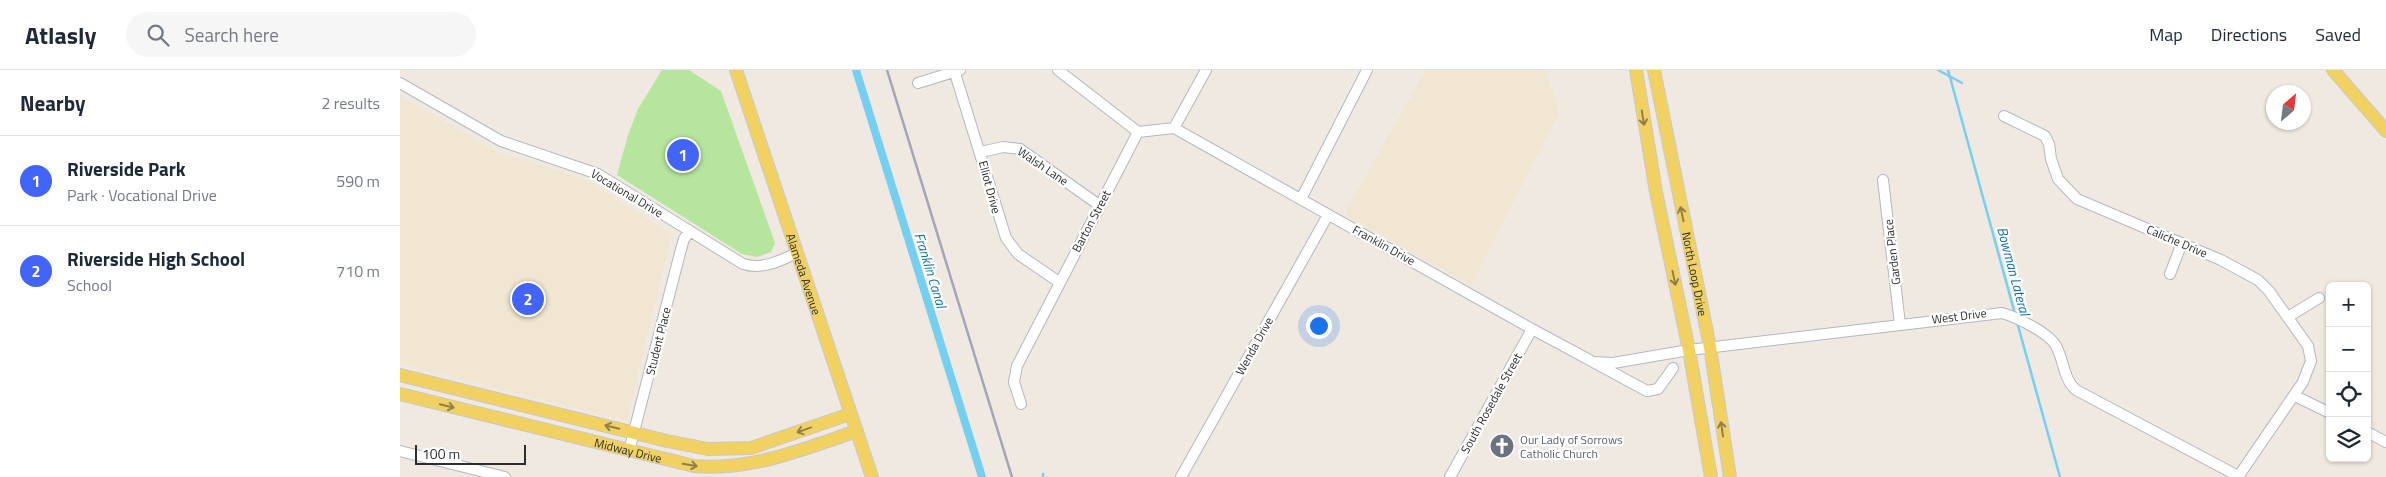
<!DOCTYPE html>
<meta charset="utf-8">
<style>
:root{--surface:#fff;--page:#f6f6f7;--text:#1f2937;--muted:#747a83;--line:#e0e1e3;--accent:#4264fb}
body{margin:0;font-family:"Titillium Web",sans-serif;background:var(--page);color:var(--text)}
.controls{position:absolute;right:15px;bottom:15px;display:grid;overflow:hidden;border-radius:8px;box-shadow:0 1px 4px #0004}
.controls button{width:45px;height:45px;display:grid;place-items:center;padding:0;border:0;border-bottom:1px solid var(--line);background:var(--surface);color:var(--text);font:25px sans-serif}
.compass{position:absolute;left:1866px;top:15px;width:45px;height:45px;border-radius:50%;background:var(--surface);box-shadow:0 1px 4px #0004;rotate:28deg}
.scale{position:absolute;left:15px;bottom:12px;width:111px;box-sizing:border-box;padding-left:5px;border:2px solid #2e2e2e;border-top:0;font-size:14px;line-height:18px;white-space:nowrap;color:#2e2e2e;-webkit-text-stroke:4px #fff;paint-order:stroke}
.you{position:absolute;left:918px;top:255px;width:18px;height:18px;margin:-12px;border:4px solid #fff;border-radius:50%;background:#1a73e8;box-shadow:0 0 0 8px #1a73e833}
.badge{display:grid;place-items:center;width:32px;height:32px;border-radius:50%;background:var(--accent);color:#fff;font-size:16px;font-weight:700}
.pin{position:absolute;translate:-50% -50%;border:2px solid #fff;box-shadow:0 1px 5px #0006}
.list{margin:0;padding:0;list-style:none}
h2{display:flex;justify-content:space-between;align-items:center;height:65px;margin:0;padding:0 20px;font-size:21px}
h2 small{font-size:16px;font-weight:400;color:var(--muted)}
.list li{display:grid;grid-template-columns:32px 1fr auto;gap:15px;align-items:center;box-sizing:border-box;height:90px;padding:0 20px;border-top:1px solid var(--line)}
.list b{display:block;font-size:19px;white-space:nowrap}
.list p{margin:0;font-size:16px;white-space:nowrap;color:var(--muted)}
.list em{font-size:16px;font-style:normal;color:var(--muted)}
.icon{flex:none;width:28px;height:28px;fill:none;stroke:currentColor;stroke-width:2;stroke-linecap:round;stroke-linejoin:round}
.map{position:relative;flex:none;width:1986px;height:407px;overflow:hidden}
header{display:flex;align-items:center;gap:30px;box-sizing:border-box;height:70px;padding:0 25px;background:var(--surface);border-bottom:1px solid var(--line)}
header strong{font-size:24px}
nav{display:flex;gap:28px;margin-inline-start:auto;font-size:18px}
.search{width:350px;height:45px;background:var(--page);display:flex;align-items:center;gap:12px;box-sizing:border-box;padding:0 18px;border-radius:28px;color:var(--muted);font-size:19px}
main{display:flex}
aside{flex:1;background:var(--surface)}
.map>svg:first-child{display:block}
.education{fill:#f0e6d1}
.grass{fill:#b6e59e}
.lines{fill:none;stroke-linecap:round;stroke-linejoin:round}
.stream{stroke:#75cff0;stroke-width:2.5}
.canal{stroke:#75cff0;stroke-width:8}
.minor-casing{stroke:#b4b7c1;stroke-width:12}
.major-casing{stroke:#c9c9c9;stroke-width:14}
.minor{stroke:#fff;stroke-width:10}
.major{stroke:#f2d163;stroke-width:12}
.rail{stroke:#a3a6b8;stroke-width:2.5}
.oneway{stroke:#908048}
.labels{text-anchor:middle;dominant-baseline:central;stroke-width:4.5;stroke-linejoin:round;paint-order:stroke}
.street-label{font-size:12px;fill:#2e2e2e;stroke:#fff}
.worship-label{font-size:12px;fill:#5b616d;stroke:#fff;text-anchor:start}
.water-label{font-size:14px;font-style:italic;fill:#0d6fa3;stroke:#fff}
</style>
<header>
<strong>Atlasly</strong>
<div class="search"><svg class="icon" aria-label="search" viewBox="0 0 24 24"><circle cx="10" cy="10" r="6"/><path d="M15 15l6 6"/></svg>Search here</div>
<nav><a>Map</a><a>Directions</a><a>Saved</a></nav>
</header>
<main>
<aside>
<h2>Nearby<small>2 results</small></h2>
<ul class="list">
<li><span class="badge">1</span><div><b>Riverside Park</b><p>Park · Vocational Drive</p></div><em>590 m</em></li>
<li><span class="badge">2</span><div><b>Riverside High School</b><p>School</p></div><em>710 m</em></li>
</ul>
</aside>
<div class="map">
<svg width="1986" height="407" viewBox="0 0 1986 407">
<rect width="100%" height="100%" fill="#efe9e1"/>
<path class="education" d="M1026,0H1146L1160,41L1071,215L944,144Z
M0,26L97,82L185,109L272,164L227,351L0,294Z"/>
<path class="grass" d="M262,0H289L321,21L375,173L371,182L357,187L342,184L217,105L228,65L238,39Z"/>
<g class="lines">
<path class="stream" d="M1538,0L1562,13
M1548,0L1615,244
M1617,252L1660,407
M643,404V407"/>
<path class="canal" d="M456,0L582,407"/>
<defs>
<path id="minor" d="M554,0L606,168L618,184L659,212
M658,0L738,62
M0,13L101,71L198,104L343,194C363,200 379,191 397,183
M518,13L560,0
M1604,46L1645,66L1649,74L1651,89L1658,109L1677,129L1821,190L1858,210L1869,221L1908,276L1911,291L1903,312L1838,407
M774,58L1132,259L1247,321L1258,319L1273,298
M774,58L806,0
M738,62L774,58
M581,82L603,77L620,79L699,135
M1483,110L1500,254
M901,129L967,0
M1770,204L1782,173
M1888,247L1919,228
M1194,292L1213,293L1289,280L1602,243C1616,247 1652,264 1657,278C1664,292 1664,310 1676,320L1838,406
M1895,326L1930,343
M621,334L614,312L617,296L738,62
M1967,362L1986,372
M0,381L105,407
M229,381L280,183L284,169L289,162
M781,407L928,145
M1050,407L1132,259"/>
<g id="major">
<path id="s1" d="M336,0L472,407"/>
<path d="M1236,0L1256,122L1289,280L1311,407"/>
<path id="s2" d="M1254,0L1310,277L1330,407"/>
<path d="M1933,0L1986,61"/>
<path d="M0,305L267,371L308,379L351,378L450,344"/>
<path id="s3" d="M0,324L294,396C352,401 403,379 457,361"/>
</g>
</defs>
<use href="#minor" class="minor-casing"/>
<use href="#major" class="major-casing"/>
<use href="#minor" class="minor"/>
<use href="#major" class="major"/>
<path class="rail" d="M487,0L612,407"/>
</g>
<defs><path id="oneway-shaft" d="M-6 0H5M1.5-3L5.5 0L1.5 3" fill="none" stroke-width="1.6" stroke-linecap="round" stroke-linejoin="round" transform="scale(1.25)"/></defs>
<g class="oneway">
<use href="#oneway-shaft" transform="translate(1243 48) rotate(81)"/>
<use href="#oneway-shaft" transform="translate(1282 144) rotate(-102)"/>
<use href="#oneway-shaft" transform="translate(1274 208) rotate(78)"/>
<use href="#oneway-shaft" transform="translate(47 336) rotate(14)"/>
<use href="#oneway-shaft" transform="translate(212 357) rotate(-166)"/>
<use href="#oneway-shaft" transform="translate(1322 359) rotate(-98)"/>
<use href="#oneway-shaft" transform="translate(404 360) rotate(160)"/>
<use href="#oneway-shaft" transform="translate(290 395) rotate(9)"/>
</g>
<defs>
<symbol id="church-disc" viewBox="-11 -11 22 22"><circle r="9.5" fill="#6b7280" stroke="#fff"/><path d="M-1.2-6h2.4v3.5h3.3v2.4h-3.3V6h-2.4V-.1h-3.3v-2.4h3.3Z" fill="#fff"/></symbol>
</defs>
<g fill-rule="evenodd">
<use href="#church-disc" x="1088" y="362" width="28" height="28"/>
</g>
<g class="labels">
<g class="street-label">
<text transform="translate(643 96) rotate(34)">Walsh Lane</text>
<text transform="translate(590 117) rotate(75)">Elliot Drive</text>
<text transform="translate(227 123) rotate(31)">Vocational Drive</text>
<text transform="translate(691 151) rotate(-62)">Barton Street</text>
<text transform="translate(1777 171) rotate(23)">Caliche Drive</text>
<text transform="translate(984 175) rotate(29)">Franklin Drive</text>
<text transform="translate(1492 182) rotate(-97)">Garden Place</text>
<text stroke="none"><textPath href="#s2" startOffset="208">North Loop Drive</textPath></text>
<text stroke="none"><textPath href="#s1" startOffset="215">Alameda Avenue</textPath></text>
<text transform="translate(1559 246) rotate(-7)">West Drive</text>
<text transform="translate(258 271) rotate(-76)">Student Place</text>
<text transform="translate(854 276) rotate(-61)">Wenda Drive</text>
<text transform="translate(1091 333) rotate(-61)">South Rosedale Street</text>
<text stroke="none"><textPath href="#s3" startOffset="235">Midway Drive</textPath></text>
</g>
<g class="worship-label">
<text x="1120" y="369">Our Lady of Sorrows<tspan x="1120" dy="14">Catholic Church</tspan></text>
</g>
<g class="water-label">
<text transform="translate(531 200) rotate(73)">Franklin Canal</text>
<text transform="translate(1614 201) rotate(75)">Bowman Lateral</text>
</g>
</g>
</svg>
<div class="controls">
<button>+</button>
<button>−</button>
<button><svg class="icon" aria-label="locate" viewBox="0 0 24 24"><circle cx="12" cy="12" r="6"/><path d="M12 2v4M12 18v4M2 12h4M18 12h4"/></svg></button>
<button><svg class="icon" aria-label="layers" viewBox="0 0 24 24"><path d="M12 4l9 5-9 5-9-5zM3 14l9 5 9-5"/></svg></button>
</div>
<svg class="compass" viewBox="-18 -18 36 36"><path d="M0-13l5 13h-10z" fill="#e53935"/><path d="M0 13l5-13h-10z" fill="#747a83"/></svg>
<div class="scale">100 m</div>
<div class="you"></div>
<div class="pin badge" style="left:283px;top:85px">1</div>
<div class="pin badge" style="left:128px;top:229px">2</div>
</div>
</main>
